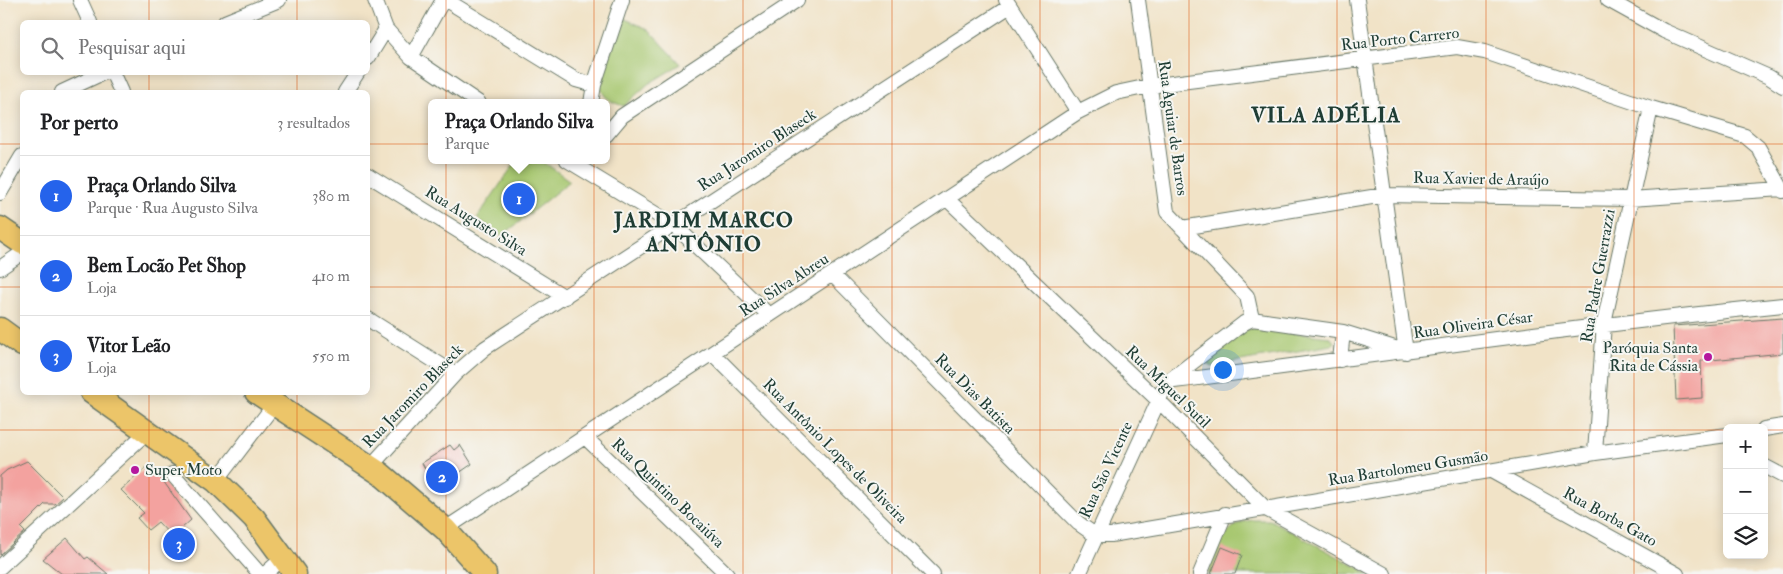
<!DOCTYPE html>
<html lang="pt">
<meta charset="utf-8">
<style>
:root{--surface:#fff;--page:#f2f2f2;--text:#202124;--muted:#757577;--line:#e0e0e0;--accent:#2563eb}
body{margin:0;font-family:"IM FELL Double Pica",serif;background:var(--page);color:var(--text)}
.controls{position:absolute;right:15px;bottom:15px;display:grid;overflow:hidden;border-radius:8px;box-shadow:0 2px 12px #0003}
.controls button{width:45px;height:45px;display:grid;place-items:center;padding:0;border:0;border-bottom:1px solid var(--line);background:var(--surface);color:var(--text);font:25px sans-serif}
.you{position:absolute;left:1222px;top:369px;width:18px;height:18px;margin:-12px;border:4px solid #fff;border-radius:50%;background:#1a73e8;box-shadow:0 0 0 8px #1a73e833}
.badge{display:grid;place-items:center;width:32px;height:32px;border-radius:50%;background:var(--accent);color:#fff;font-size:16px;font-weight:700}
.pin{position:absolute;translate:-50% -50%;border:2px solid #fff;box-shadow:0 1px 5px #0006}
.popup{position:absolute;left:428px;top:99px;width:182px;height:65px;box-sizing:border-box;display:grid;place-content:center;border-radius:8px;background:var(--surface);filter:drop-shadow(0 1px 4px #0005);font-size:16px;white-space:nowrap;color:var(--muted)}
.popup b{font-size:19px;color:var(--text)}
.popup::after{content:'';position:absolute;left:50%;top:100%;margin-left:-10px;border:10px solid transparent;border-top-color:var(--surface)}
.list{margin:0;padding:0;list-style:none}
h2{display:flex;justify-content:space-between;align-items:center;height:65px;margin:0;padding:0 20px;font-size:21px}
h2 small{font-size:16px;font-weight:400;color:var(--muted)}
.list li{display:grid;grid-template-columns:32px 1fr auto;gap:15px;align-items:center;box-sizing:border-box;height:80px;padding:0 20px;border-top:1px solid var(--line)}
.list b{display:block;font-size:19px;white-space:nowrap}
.list p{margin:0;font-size:16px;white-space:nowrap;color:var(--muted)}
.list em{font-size:16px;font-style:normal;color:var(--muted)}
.icon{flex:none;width:28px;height:28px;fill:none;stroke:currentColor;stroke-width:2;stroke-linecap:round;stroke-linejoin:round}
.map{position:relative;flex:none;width:1783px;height:574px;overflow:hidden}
.search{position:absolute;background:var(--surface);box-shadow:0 2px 12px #0003;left:20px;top:20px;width:350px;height:55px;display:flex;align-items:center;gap:12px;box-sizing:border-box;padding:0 18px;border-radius:8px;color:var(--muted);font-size:19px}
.panel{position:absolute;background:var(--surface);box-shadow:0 2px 12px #0003;left:20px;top:90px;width:350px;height:305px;border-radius:8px}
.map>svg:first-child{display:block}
.green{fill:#a8c871;stroke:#648252}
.building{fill:#f3a29f}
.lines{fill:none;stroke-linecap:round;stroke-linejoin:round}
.minor-casing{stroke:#687767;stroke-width:16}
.primary-casing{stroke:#687767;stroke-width:25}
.minor{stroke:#fff;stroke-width:14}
.primary{stroke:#ecc569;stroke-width:22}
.grid{fill:none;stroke:#de580e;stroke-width:1;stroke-opacity:0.55}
.poi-dot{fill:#b5179e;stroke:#f6f6f2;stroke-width:2}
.labels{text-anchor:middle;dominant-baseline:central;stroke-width:4;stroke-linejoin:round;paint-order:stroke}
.street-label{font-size:16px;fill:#1f3d34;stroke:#f6f6f2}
.poi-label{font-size:16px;fill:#1f3d34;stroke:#f6f6f2;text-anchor:end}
.district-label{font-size:21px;font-weight:bold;letter-spacing:1px;fill:#1f3d34;stroke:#f6f6f2}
</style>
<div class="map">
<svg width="1783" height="574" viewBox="0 0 1783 574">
<rect width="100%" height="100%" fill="#f6f6f2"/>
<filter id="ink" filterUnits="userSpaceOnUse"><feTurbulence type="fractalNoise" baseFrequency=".02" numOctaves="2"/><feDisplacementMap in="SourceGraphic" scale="10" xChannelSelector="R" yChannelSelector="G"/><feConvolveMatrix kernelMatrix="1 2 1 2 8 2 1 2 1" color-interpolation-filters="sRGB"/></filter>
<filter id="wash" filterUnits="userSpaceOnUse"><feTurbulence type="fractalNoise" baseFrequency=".0096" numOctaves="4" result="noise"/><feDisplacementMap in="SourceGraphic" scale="20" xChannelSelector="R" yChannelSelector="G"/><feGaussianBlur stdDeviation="1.12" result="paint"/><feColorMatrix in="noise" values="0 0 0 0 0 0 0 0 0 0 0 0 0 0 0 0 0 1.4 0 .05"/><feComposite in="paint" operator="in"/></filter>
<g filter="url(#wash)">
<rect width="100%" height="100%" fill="#f1e3c7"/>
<path class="green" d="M623,18L648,29L681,64L648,84L624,106C610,102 603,98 599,83Z
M517,160H541L570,181L502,236L477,218Z
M1255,328L1330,337L1334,342L1332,345L1212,366L1208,364V357L1248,329Z
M1254,520H1270L1370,574H1208C1218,549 1223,522 1254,520Z"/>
<g id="blocks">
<path class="building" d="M1783,318V353L1701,361L1702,398L1676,400L1673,326Z
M450,445L454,450L460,445L472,464L436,489L422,463Z
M27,461L63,497L55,504H45L21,528L25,532L0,555V476L7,470Z
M148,466L161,478L191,520L172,537L158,522L148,530L137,518L144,513L121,490Z
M67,538L85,559L88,557L108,574H62L43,559Z
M1222,547L1242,555L1235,574H1211Z"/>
</g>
</g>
<g filter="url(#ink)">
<use href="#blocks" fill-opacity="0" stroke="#687767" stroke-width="1"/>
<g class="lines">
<defs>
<path id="minor" d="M80,0L90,22
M375,0L386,29L411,57L479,103
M446,0L576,80L594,85
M1006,0L1078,112
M1138,0L1167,212L1247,296L1252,319
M1357,0L1406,352
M1608,0L1664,31L1769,77L1783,86
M225,22L279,0
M411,57L443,0
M368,58L386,29
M112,72L121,92
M62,92L105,72
M345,92L358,72
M591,103L594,85L622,0
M606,135L622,116L797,0
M567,160L674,225L769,315
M368,175L565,297
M0,193L22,156
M947,199L1163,405L1266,509L1384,574
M1182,228L1384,195L1630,199L1782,189
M0,268L22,253
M832,274L1078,523L1095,535
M368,319L455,374
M712,353L933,574
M1340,360L1343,332
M1167,382C1373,356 1577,326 1783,305
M1764,429L1783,426
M585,437L727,574
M1595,453L1604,323L1651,108
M1764,466L1783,476
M370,467L455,374L485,348L1010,6
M1493,472L1677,574
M172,474L260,574
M216,481L274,405
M445,529L1078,112L1116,93L1149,86L1457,47L1485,52L1651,108L1745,136L1758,147L1783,191
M1095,535H1111L1595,453L1727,435
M0,567L147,432
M265,574L284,557
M1079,574L1167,382L1244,323L1252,319L1343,332L1401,350
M1200,574L1225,514"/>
<path id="primary" d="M0,228L22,243
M0,329L22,345
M91,392L216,481L254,518L295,574
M256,392L381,474L445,529L485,574"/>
</defs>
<use href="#minor" class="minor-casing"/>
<use href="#primary" class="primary-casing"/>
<use href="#minor" class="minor"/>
<use href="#primary" class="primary"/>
</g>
</g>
<path class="grid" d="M149,0V22M297,0V22M446,0V574M594,0V574M743,0V574M892,0V574M1040,0V574M1189,0V574M1337,0V574M1486,0V574M1634,0V574M149,72V92M297,72V92M0,144H22M368,144H1783M0,287H22M368,287H1783M149,392V574M297,392V574M0,430H1727M1764,430H1783"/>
<g class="poi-dot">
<circle cx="1708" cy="357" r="5"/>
<circle cx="135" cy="470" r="5"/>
</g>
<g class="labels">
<g class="street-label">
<text transform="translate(1400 39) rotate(-6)">Rua Porto Carrero</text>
<text transform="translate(1173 128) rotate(82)">Rua Aguiar de Barros</text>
<text transform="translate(757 150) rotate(-33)">Rua Jaromiro Blaseck</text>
<text transform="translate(1481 179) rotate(1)">Rua Xavier de Araújo</text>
<text transform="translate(476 221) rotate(32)">Rua Augusto Silva</text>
<text transform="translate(1598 276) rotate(-80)">Rua Padre Guerrazzi</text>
<text transform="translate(784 285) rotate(-33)">Rua Silva Abreu</text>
<text transform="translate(1473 325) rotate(-8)">Rua Oliveira César</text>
<text transform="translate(1168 387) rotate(44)">Rua Miguel Sutil</text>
<text transform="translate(975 394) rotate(45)">Rua Dias Batista</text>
<text transform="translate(413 396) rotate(-46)">Rua Jaromiro Blaseck</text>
<text transform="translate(835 451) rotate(45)">Rua Antônio Lopes de Oliveira</text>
<text transform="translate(1408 468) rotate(-9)">Rua Bartolomeu Gusmão</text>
<text transform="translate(1106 470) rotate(-65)">Rua São Vicente</text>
<text transform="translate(668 493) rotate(44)">Rua Quintino Bocaiúva</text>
<text transform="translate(1610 517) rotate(29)">Rua Borba Gato</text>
</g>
<g class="poi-label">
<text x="1698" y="348">Paróquia Santa<tspan x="1698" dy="18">Rita de Cássia</tspan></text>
<text x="145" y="470" text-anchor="start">Super Moto</text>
</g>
<g class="district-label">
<text x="1326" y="115">VILA ADÉLIA</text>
<text x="704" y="220">JARDIM MARCO<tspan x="704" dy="24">ANTÔNIO</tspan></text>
</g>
</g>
</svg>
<div class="controls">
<button>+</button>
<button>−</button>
<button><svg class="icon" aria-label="layers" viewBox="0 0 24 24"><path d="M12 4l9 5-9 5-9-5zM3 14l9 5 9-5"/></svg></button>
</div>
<div class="you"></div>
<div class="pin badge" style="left:519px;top:199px">1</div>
<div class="popup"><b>Praça Orlando Silva</b>Parque</div>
<div class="pin badge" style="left:442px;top:477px">2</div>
<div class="pin badge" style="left:179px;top:544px">3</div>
<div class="search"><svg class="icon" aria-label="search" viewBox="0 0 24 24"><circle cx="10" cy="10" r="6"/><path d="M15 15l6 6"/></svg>Pesquisar aqui</div>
<section class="panel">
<h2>Por perto<small>3 resultados</small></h2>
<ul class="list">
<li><span class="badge">1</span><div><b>Praça Orlando Silva</b><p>Parque · Rua Augusto Silva</p></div><em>380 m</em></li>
<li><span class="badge">2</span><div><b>Bem Locão Pet Shop</b><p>Loja</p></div><em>410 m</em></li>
<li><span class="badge">3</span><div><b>Vitor Leão</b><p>Loja</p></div><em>550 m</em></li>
</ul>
</section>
</div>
